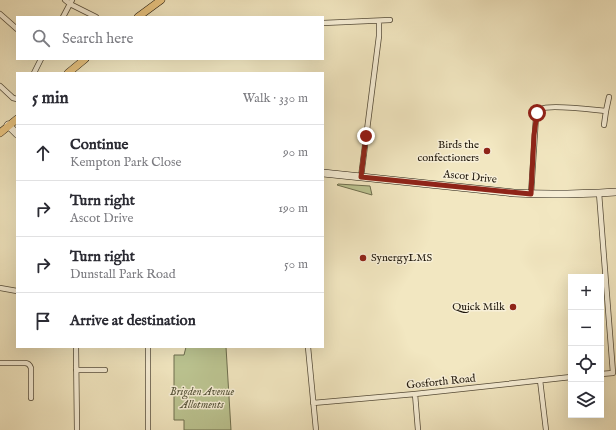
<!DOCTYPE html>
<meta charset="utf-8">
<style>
:root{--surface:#fff;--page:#f2f2f3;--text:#2b2b33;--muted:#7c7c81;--line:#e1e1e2}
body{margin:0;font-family:"IM FELL English",serif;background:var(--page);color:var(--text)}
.controls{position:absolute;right:12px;bottom:12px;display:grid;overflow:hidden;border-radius:0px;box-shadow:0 4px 16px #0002}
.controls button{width:36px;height:36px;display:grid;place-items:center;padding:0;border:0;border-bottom:1px solid var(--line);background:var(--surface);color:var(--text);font:20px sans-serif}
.stop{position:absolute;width:12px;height:12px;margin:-9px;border:3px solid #8f2418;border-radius:50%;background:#fff}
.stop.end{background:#8f2418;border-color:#fff;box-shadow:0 1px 4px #0008}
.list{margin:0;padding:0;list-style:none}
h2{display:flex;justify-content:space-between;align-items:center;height:52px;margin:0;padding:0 16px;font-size:17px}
h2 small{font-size:13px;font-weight:400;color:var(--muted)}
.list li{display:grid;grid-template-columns:26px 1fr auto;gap:12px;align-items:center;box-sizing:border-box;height:56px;padding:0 16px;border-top:1px solid var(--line)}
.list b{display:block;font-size:15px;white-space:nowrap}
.list p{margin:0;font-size:13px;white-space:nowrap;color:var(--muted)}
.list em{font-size:13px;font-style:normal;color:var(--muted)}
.icon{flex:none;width:22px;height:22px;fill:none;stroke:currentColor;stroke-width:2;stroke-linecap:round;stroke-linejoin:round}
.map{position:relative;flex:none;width:616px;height:430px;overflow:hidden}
.search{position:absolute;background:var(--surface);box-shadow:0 4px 16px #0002;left:16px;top:16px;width:308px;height:44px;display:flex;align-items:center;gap:10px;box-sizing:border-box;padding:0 14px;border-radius:0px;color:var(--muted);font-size:15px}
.panel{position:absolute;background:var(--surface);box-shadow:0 4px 16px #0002;left:16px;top:72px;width:308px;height:276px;border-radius:0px}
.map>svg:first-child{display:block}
.green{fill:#bcc592;stroke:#6e6e4e}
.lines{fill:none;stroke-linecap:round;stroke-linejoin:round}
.street-casing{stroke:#544b38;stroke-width:6}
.secondary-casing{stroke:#1f170b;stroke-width:8}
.primary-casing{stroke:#1f170b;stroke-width:8}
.street{stroke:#f7efd7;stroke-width:4.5}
.secondary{stroke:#f7efd7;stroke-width:7}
.primary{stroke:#e9c480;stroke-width:7}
.route{stroke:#8f2418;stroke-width:5}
.poi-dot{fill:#8f2418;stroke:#f7efd7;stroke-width:1.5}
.labels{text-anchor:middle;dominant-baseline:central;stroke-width:3;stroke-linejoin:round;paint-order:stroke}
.poi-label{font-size:11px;fill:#1f170b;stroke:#f7efd7;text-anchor:end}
.street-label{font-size:11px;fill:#1f170b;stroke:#f7efd7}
.park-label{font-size:11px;font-style:italic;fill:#56543a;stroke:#f7efd7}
</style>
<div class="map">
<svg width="616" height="430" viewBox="0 0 616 430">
<rect width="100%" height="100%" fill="#f2e7c1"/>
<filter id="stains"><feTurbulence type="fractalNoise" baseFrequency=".005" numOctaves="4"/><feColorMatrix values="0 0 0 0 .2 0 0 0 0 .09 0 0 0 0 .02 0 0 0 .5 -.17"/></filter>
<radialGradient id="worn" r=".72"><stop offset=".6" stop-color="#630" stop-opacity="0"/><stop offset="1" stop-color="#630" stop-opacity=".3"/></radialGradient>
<path class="green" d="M338,184L370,186L372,195L337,185Z
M186,347H226L231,430H184V420H174V355H184Z"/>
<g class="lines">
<defs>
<path id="street" d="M65,0L70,4L96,17
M0,14L17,29
M63,17L72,0
M323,23L390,20
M34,73L41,59
M0,86L13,98L17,99
M604,125L606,111
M361,177L379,36V21
M599,193L613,373L601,374
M531,194L536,117C537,114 538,111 541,109C549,104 595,110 606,111L609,97
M0,288L17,291
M76,347L77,430
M308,347L316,430
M0,363H25C28,363 30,365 31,368V398
M76,370H105
M540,380L546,430
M415,394L418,430
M313,403L415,394L571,377
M148,430V347"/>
<path id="secondary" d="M8,125L17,134
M323,173L514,193C548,195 582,194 616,192"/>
<path id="primary" d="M138,17L161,0
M68,73L85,59
M0,133L17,119"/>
</defs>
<use href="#street" class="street-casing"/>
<use href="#secondary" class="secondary-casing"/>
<use href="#primary" class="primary-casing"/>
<use href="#street" class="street"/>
<use href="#secondary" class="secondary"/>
<use href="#primary" class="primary"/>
</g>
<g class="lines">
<path class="route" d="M366,136L361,177L531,194L534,135L537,113"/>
</g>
<g class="poi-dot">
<circle cx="487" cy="151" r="4"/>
<circle cx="363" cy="258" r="4"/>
<circle cx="513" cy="307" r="4"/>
</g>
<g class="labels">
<g class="poi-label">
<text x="479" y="145">Birds the<tspan x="479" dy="13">confectioners</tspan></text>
<text x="371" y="258" text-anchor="start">SynergyLMS</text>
<text x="505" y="307">Quick Milk</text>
</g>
<g class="street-label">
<text transform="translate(470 177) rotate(6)">Ascot Drive</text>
<text transform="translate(441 382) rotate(-6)">Gosforth Road</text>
</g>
<g class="park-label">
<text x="202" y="392">Brigden Avenue<tspan x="202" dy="13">Allotments</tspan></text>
</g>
</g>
<rect width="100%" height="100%" filter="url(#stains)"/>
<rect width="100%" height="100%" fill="url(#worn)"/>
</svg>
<div class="controls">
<button>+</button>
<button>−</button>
<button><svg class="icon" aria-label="locate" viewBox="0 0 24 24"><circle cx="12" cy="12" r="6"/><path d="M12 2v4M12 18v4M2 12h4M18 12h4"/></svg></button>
<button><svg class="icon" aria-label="layers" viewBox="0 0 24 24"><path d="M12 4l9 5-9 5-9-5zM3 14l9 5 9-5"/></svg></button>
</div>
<div class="stop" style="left:537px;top:113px"></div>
<div class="stop end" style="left:366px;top:136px"></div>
<div class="search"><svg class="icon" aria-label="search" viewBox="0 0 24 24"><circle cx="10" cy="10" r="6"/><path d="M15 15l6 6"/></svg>Search here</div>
<section class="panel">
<h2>5 min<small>Walk · 330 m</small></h2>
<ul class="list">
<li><svg class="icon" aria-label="ahead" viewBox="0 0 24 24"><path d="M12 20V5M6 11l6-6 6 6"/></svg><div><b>Continue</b><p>Kempton Park Close</p></div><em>90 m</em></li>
<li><svg class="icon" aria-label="right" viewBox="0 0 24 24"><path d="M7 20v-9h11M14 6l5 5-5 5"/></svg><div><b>Turn right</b><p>Ascot Drive</p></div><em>190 m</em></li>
<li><svg class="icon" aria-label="right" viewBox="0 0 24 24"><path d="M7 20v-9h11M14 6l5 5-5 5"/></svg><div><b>Turn right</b><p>Dunstall Park Road</p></div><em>50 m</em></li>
<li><svg class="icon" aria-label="arrive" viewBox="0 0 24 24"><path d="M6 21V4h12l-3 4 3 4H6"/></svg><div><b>Arrive at destination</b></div></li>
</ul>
</section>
</div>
